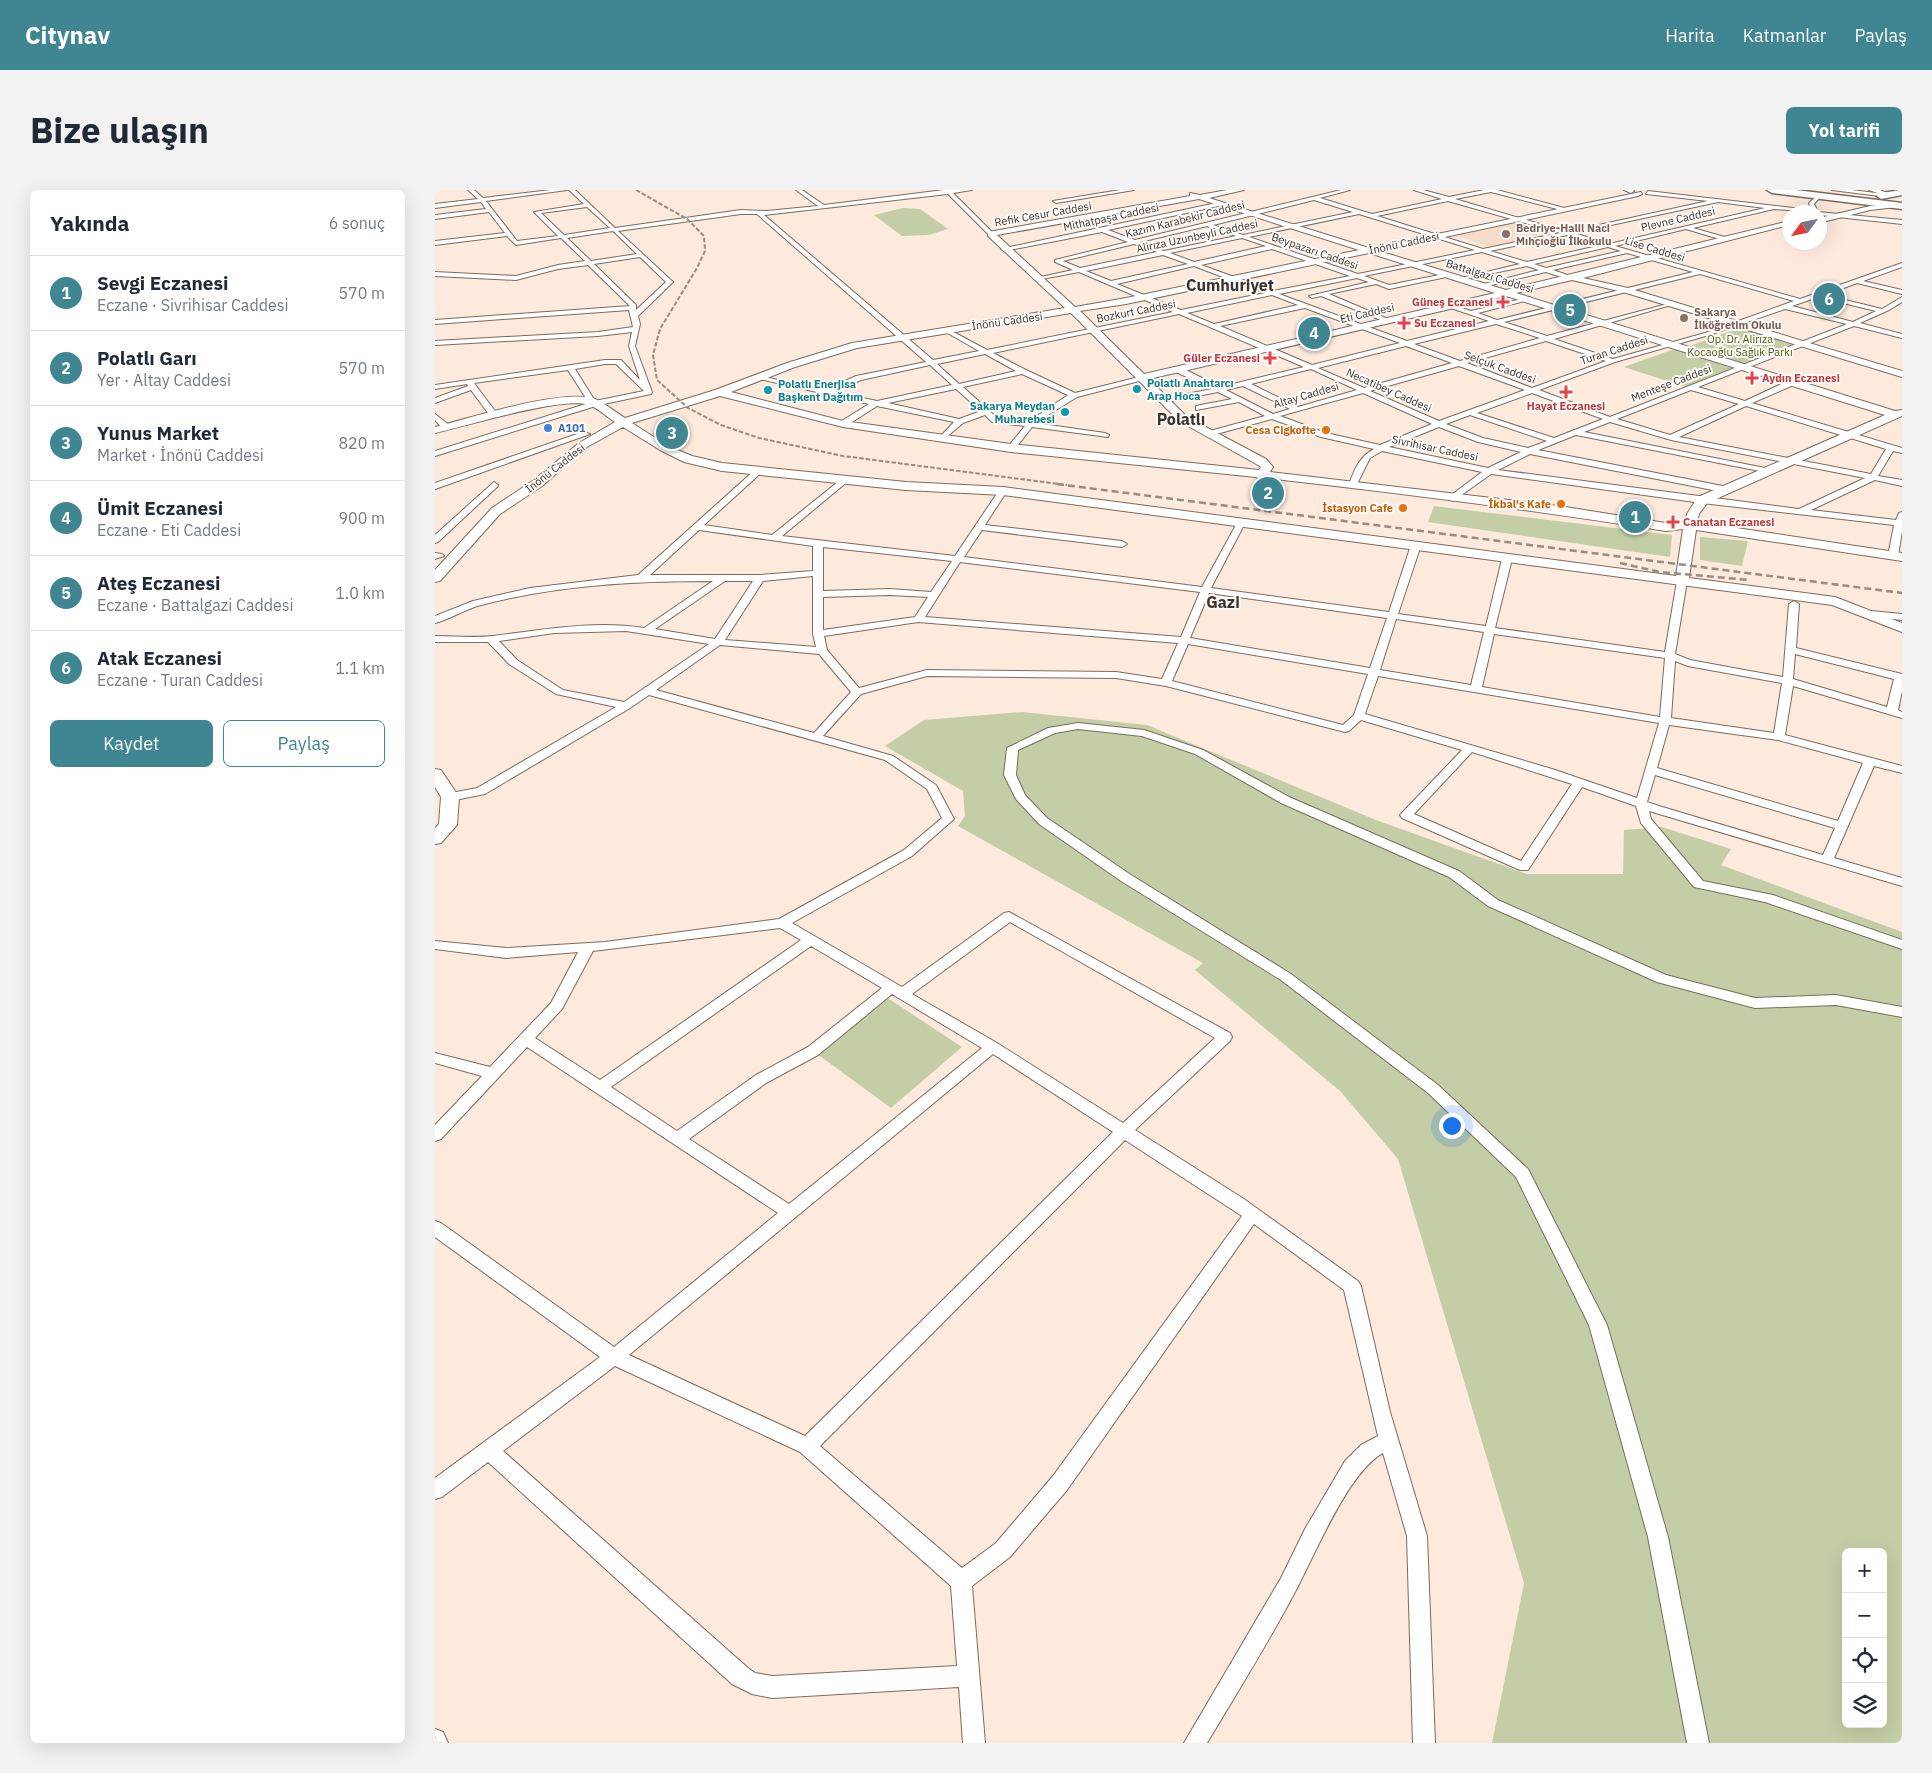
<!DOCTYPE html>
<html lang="tr">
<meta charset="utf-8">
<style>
:root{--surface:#fff;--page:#f2f2f3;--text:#1f2937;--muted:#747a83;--line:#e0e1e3;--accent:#408692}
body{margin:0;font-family:"IBM Plex Sans",sans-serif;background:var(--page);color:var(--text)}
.controls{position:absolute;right:15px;bottom:15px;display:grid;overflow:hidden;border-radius:8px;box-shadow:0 5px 20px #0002}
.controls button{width:45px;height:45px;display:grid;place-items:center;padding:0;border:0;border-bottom:1px solid var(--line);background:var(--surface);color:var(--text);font:25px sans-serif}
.compass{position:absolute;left:1347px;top:15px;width:45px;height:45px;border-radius:50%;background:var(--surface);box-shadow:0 5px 20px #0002;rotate:237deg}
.you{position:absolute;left:1016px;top:935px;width:18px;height:18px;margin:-12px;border:4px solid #fff;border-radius:50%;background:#1a73e8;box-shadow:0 0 0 8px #1a73e833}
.badge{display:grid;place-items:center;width:32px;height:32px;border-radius:50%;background:var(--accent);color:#fff;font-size:16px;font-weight:700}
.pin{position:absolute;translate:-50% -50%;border:2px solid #fff;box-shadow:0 1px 5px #0006}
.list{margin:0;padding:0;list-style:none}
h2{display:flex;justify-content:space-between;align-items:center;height:65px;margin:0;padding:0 20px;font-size:21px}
h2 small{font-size:16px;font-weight:400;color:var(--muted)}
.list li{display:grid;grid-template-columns:32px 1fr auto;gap:15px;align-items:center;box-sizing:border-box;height:75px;padding:0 20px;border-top:1px solid var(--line)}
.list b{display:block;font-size:19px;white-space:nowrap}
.list p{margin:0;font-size:16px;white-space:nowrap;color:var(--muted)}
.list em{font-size:16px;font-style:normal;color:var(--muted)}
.actions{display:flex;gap:10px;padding:15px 20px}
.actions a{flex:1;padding:11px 0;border:1px solid var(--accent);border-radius:8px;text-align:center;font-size:18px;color:var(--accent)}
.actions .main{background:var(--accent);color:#fff}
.icon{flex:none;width:28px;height:28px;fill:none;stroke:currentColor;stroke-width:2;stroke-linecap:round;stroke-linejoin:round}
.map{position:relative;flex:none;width:1467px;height:1553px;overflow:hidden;border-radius:8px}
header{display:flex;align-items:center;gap:30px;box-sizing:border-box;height:70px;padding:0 25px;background:var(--accent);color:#fff}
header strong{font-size:24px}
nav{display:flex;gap:28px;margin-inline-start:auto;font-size:18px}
.intro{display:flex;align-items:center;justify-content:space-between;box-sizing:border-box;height:120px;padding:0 30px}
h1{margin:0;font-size:35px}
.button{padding:12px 22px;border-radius:8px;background:var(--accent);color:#fff;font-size:18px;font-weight:700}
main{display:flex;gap:30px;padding:0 30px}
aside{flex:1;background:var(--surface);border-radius:8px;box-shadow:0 5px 20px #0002}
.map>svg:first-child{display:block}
.built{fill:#f5dcc8}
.green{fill:#c3cea6;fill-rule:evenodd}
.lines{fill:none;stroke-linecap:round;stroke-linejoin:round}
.street-casing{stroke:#7b6b5e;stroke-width:2}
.secondary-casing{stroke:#7b6b5e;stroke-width:2}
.primary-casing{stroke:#7b6b5e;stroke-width:3}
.highway-casing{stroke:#7b6b5e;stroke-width:3}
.street{fill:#fff;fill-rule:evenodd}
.secondary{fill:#fff;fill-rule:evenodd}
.primary{fill:#fff;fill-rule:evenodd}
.highway{fill:#fff;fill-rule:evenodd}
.rail-far1{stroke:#988b81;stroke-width:2;stroke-dasharray:4.5 2;stroke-linecap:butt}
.rail{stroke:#988b81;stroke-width:2.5;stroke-dasharray:7 4;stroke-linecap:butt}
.education-dot{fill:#8d6e63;stroke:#fffbf8;stroke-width:2}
.health-dot{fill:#e0444e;stroke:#fffbf8;stroke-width:2}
.culture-dot{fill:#0f9aa8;stroke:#fffbf8;stroke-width:2}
.shop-dot{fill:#3f7fe0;stroke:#fffbf8;stroke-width:2}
.food-dot{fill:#e8710a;stroke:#fffbf8;stroke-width:2}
.labels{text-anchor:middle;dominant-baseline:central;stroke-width:4;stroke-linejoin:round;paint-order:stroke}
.far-street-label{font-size:11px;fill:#3a332d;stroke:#fffbf8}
.far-education-label{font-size:11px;font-weight:bold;fill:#785e54;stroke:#fffbf8;text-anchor:start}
.far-health-label{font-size:11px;font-weight:bold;fill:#be3a42;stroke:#fffbf8;text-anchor:start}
.far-park-label{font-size:11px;fill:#4e5b15;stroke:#fffbf8}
.far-culture-label{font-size:11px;font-weight:bold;fill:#0d838f;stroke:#fffbf8;text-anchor:start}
.far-shop-label{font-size:11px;font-weight:bold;fill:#366cbe;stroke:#fffbf8;text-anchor:start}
.far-food-label{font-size:11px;font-weight:bold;fill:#c56008;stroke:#fffbf8;text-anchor:end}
.far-district-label{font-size:16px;font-weight:bold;fill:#3a332d;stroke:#fffbf8}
</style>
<header>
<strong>Citynav</strong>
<nav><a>Harita</a><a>Katmanlar</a><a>Paylaş</a></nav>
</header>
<div class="intro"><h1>Bize ulaşın</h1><a class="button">Yol tarifi</a></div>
<main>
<aside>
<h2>Yakında<small>6 sonuç</small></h2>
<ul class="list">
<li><span class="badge">1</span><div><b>Sevgi Eczanesi</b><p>Eczane · Sivrihisar Caddesi</p></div><em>570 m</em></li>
<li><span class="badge">2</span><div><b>Polatlı Garı</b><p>Yer · Altay Caddesi</p></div><em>570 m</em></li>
<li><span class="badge">3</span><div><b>Yunus Market</b><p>Market · İnönü Caddesi</p></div><em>820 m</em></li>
<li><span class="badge">4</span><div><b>Ümit Eczanesi</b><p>Eczane · Eti Caddesi</p></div><em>900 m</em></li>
<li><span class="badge">5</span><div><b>Ateş Eczanesi</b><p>Eczane · Battalgazi Caddesi</p></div><em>1.0 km</em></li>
<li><span class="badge">6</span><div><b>Atak Eczanesi</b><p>Eczane · Turan Caddesi</p></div><em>1.1 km</em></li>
</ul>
<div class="actions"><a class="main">Kaydet</a><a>Paylaş</a></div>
</aside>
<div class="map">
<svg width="1467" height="1553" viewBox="0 0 1467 1553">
<rect width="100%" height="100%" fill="#fdeadc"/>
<path class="built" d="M1083,31L1122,43L1058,58L1020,45Z"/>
<path class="green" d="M468,18L485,19L513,39L494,45L467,46L439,25Z
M1304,138L1358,155L1308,174L1252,157Z
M1242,158L1304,177L1254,198L1189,177Z
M999,316L1237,345L1235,367L993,332Z
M1265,347L1313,351L1307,376L1265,370Z
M587,522L712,535L941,630L1092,684H1188L1189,640L1227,637L1296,659L1286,675L1467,742V1553H1057L1089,1393L963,969L905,901L760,780L768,773L523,636L530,626L528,601L450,556L489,530ZM1411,1362H1448V1534H1411Z
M448,805L527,857L456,918L378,861Z"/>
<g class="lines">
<defs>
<path id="street" d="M33,0H39L48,8L116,0H132L51,11L82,51L123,46L99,22L149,14L134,0H140L180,38L306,20L332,21L383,16L361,0H367L389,15L509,0H537L518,3L558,43V45H554L513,4L329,25L498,170L544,161L509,141V139L511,138L552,160L738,122L644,82L601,90V88L638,80L620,72V70L693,52L667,42L569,61L566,59L786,12L788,15L673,40L700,50L906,0H915L885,8L937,24L1007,9L979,0H988L1014,7L1049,0H1062L1133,19L1130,21L1056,2L1020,9L1132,42L1273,11L1211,4L1213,1L1376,20L1374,13L1383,5H1387L1379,14L1383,22L1467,30V34L1384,25V22L1339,19L1258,38L1293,48L1291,51L1251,39L1180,56L1365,109L1467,73V77L1428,91L1467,100V104L1422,93L1390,105L1447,119L1467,107V112L1454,120L1425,133L1467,144V148L1419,136L1263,197L1310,211L1355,190H1361V194L1317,213L1467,258V263L1458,261L1443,286L1467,290V296L1440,290L1376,320L1461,330L1464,323L1467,322V341L1463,366L1458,369L1453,366L1459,335L1267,313L1056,284L1018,311L1014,308L1015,306L1047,282L947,261L935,268L921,296H915L914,294C920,279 924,267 939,259L886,247L837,229L774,246H771V242L830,226L804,212L761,220V216L797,209L783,202L726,213V209L777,199L739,181V177H745L785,197L869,177L744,124L558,163L591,180L640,203L708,186V190L642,207L600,233L670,243L674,245L673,247L597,237L579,260H576L572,258L590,236L557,232L550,225L528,233L508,250L504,248L519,232L442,216L411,236H405V232L434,214L321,188L325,186L391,200L421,186L491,172L322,24H306L183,41L238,92L203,126L205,134L200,156L217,202L216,204L164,215L0,266V261L154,213L133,180L39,193L63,225L59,227H56L36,200L0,213V208L33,196L32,194L0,199V195L170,170H186L205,190L194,156L197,142L163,146L0,155V151L163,142L198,137L194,120L0,134V130L195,116L153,75L123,79L81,90L0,86V82L81,86L123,75L150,71L126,48L81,55L72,46L0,55V51L70,43L54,22L0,29V25L51,19L46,12L0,18V14L43,9ZM879,10L918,22L808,45L778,35ZM1013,11L1125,43L1048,59L942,26ZM1283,12L1330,18L1174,54L1139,43ZM152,17L175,38L129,45L106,23ZM924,24L1040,60L923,84L814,47ZM772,36L801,46L729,61L705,52ZM178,41L202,64L156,71L132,48ZM1132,45L1167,55L1092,72L1055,61ZM807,48L831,56L759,72L735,63ZM699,54L722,62L645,78L628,71ZM1173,57L1186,61L1111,78L1099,74ZM837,59L915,86L838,101L766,75ZM1047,62L1085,74L1026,88V90L1092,76L1104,80L1045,95L1048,97L1111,82L1136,90L1138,87L1118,80L1192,63L1258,82L1062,130L1043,123L1098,109L1095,107L1036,121L1012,113L1009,115L1010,116L1054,131L972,151L844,104L922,88L934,92L874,106L877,108L886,106L951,132L953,131V129L894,104L941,94L954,99L1016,86L1014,83L954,95L929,86ZM728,65L753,74L676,91L651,81ZM205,67L231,92L201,120V115L159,74ZM759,76L830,103L746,120L682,94ZM1265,84L1359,111L1270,143L1178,169L1119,149L1236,115V113L1112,146L1069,132ZM837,105L863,115L779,134L752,123ZM1383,107L1441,121L1418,132L1357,116ZM870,118L965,153L877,175L785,136ZM1350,119L1412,134L1175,227L1104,200L1180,172L1274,145ZM1061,134L1105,148L1025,171L979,154ZM1111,151L1171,171L1097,198L1032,173ZM971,156L1017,173L929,198L883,178ZM550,164L581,181L524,194L502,174ZM170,174H181L209,201L160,211L140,179ZM495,175L517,195L442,211L400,202L426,190ZM1024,176L1090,200L1004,231L935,201ZM876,179L922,200L863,217L816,194ZM587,184L633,205L593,232L562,228L528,197ZM808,196L855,219L838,224L791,200ZM521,199L546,221L524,229L453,213ZM1256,200L1304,214L1235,245L1182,229ZM928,203L997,234L945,255L891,243L845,226ZM1097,203L1168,229L1119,248L1042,223ZM1311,216L1451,259L1436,284L1244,247ZM1035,225L1112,251L1093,258L1048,248L1011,234ZM1175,232L1236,250L1430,288L1364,319L1063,280L1095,264L1293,303L1297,300L1293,297L1103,260L1141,245L1335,283L1339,281L1335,279L1149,242ZM1004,237L1043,252L1086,262L1053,278L954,257Z
M685,0H699L621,13L618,11Z
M1189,0H1198L1199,1L1196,3Z
M1397,0H1417L1456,5L1453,7Z
M0,224L14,235V239H8L0,230Z
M148,242L155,244L0,299V293Z
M321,279L328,281L269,335L337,345L409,287L413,290L412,292L347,346L520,366L565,299L568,298L572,301L550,335L687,351L692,354L687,357L547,340L529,367L767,397L802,333L806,330L810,333L776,398L954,422L976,355L981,352L986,355L963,424L1051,436L1067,369L1072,366L1077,369L1060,438L1230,462L1242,391L1247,388L1252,391L1240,464L1255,470L1348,487L1354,414L1359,411L1364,414L1361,458L1467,484V501L1463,520L1467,522V528L1358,496L1350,545L1467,576V583L1439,576L1399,668L1467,688V696L1214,621L1216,629L1268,691L1338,705L1467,750V759L1330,712L1259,697L1206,633L1201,616L1147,597L1093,680H1085L967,628L965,625L1027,560L926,530L914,541L910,542L731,496L681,488L492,486L426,504L388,546L458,566L501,595L519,629L477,666L357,733L467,797L569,723L574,722L795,843L797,847L795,851L700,940L809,1009L923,1091L926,1096L955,1222L992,1346L1000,1553H978L972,1346L948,1263C913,1282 880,1365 860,1402C833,1453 802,1503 772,1553H749L846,1388L870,1339L910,1271L926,1255L943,1246L909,1100L819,1034L632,1300L575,1367L537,1396L550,1553H528L524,1497L337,1508L317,1504L297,1494L53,1272L7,1307L0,1309V1288L165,1167L0,1047V1031L6,1033L179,1157L343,1023L92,857L6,949L0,951V935L47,886L0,873V863L55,877L116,813L143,762L71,768L0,759V751L71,758L170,752L344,729L469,660L507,628L492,599L450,570L214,505L195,518L50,604L15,611L9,607L11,604L42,598L181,517L121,504L74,474L53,452H0V446C19,446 39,448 58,446C108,440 159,430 209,438L278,391C200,391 122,395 46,415C30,419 16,429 0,433V426L38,411L95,398L203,385ZM264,340L378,356V381L325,385H215ZM388,357L517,371L496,402L455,399L388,401ZM525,372L765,402L746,447L490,427ZM378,386V444L381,457L290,450L328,391ZM290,391H318L280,449L220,439ZM774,403L952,428L935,478L755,448ZM455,405L493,407L480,427L388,440V407ZM961,429L1049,442L1036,495L945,480ZM483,432L743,453L727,489L681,482L492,480L424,498L392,460L389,446ZM191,441L274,454L189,512L128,500L82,470L64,451L119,443ZM1059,444L1230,468L1225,527L1047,497ZM753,454L933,484L919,525L908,535L737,491ZM285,455L384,464L416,502L379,543L221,500ZM1360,464L1459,489L1452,517L1358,489ZM1240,471L1253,476L1347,493L1339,543L1236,528ZM943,486L1224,533L1202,608L1117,579L930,524ZM1234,535L1343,550L1428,573L1403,631L1222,578ZM1037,562L1137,594L1086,671L979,624ZM1220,585L1400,638L1388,665L1224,616L1212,612ZM575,732L780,848L688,933L562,853L477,804ZM345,738L366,750L165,890L100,848L127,819L158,761ZM376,756L447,798L373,857L321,885L242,941L176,897ZM457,804L547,858L354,1014L254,949L331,893L383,865ZM558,864L678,942L370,1246L194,1165ZM690,950L807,1026L618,1286L561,1353L527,1378L385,1256ZM180,1176L365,1262L516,1396L522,1476L337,1486L320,1483L313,1478L68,1261Z
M59,292L63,295L62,297L3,352L0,353V345Z
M0,363L7,364L9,366L0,369Z
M1436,421L1467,424V430L1433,426V422Z
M643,533L709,540L768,560L854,607L1024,681L1063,710L1231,785L1320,808L1401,805L1467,817V827L1401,815L1320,818L1222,792L1053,716L1014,687L846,613L760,564L707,546L643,539L620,543L583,560L581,585L590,605L612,628L696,685L856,784L1003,895L1093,979L1172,1135L1233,1347L1274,1553H1252L1213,1347L1154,1135L1081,987L993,903L846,790L686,691L604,634L581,609L569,585L572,558L613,538Z
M0,1539L8,1542L13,1553H0Z"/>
<path id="secondary" d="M792,0H809L774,8L934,58L1206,2L1207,4L1203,6L944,61L1071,100L1354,31V35L1148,88L1193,98L1467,181V187L1188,102L1137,90L1081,103L1460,221L1467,220V226L1272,313L1264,324L1262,332L1467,363V371L1261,340L1254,388L1400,407L1467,433V442L1397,415L568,305L471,300L287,281L249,272L225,260L188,237L152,257L107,296L65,324L5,391L0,392V380L57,318L99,290L144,253L180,232C172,227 163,218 154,215C128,206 31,236 0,243V237C35,228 128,198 160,209C170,213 180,222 190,228L280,200L352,173L417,153L630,118L553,46V42L755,6V3L765,5ZM764,9L924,60L691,108L640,117L562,45ZM934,63L1060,103L709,184L645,121L691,114ZM1071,106L1450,225L1263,307L1252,324L1250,332L1231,333L1124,316L835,282L838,277L831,269L752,227L714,189ZM636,123L744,231L823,275L826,277L824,280L576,254L408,231L296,202L360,177L422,158ZM285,206L408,237L576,262L821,287L826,290L830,288C964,303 1098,320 1231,341L1248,339L1241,386L568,297L471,292L287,273L257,266L233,256L197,233Z
M1434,0H1445L1457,5L1453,7Z
M1458,13L1462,15L1461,17L1435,20L1384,33V28L1435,16Z
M0,579L6,580L24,607L22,635L6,653L0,654V638L4,634L6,607L0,597Z"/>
<path id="primary" d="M1467,0V5L1446,9L1442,6L1446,3Z"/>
<path id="highway" d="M1332,0H1361L1467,13V19L1337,3Z"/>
</defs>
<use href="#street" class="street-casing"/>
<use href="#secondary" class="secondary-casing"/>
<use href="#primary" class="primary-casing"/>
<use href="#highway" class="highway-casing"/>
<use href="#street" class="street"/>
<use href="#secondary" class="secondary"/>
<use href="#primary" class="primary"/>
<use href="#highway" class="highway"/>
<path class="rail-far1" d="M201,0L252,29L269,46L270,61L262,78L225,139L218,165L222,190L253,218L286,235L324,248L408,266L632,295"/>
<path class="rail" d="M622,294L1467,403
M1185,373L1225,382L1314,390"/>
</g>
<g class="education-dot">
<circle cx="1071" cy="44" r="5"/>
<circle cx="1249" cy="128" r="5"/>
</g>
<g class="health-dot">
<path d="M1065.5 104.5h5v5h5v5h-5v5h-5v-5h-5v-5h5z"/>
<path d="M966.5 125.5h5v5h5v5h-5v5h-5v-5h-5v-5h5z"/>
<path d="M832.5 160.5h5v5h5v5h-5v5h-5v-5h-5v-5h5z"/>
<path d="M1314.5 180.5h5v5h5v5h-5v5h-5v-5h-5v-5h5z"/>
<path d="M1128.5 194.5h5v5h5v5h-5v5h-5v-5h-5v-5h5z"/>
<path d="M1235.5 324.5h5v5h5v5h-5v5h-5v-5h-5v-5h5z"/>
</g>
<g class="culture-dot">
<circle cx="702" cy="199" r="5"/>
<circle cx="333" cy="200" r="5"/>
<circle cx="630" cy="222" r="5"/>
</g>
<circle class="shop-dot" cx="113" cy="238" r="5"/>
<g class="food-dot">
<circle cx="891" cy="240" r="5"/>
<circle cx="1126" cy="314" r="5"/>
<circle cx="968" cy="318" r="5"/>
</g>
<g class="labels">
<g class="far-street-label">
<text transform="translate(608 24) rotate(-10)">Refik Cesur Caddesi</text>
<text transform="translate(676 27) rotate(-12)">Mithatpaşa Caddesi</text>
<text transform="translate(750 29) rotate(-14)">Kazım Karabekir Caddesi</text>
<text transform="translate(1243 29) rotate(-13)">Plevne Caddesi</text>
<text transform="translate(762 46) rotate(-12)">Alirıza Uzunbeyli Caddesi</text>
<text transform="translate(969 53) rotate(-12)">İnönü Caddesi</text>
<text transform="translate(1220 59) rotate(17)">Lise Caddesi</text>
<text transform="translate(880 61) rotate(19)">Beypazarı Caddesi</text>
<text transform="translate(1055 86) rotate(17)">Battalgazi Caddesi</text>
<text transform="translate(701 121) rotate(-11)">Bozkurt Caddesi</text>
<text transform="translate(932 123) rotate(-13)">Eti Caddesi</text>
<text transform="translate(572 131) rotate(-8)">İnönü Caddesi</text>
<text transform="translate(1179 160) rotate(-18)">Turan Caddesi</text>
<text transform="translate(1065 177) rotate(20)">Selçuk Caddesi</text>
<text transform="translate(1236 193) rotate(-21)">Menteşe Caddesi</text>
<text transform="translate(954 200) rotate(24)">Necatibey Caddesi</text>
<text transform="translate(871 205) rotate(-16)">Altay Caddesi</text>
<text transform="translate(1000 258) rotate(12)">Sivrihisar Caddesi</text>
<text transform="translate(120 278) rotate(-38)">İnönü Caddesi</text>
</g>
<g class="far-education-label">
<text x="1081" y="38">Bedriye-Halil Naci<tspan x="1081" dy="13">Mıhçıoğlu İlkokulu</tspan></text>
<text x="1259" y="122">Sakarya<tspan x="1259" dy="13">İlköğretim Okulu</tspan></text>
</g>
<g class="far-health-label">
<text x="1058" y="112" text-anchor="end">Güneş Eczanesi</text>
<text x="979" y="133">Su Eczanesi</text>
<text x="825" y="168" text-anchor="end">Güler Eczanesi</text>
<text x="1327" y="188">Aydın Eczanesi</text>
<text x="1131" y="216" text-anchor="middle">Hayat Eczanesi</text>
<text x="1248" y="332">Canatan Eczanesi</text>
</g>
<g class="far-park-label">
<text x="1305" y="149">Op. Dr. Alirıza<tspan x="1305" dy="13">Kocaoğlu Sağlık Parkı</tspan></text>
</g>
<g class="far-culture-label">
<text x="712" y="193">Polatlı Anahtarcı<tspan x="712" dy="13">Arap Hoca</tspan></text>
<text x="343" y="194">Polatlı Enerjisa<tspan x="343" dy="13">Başkent Dağıtım</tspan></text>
<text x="620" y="216" text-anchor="end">Sakarya Meydan<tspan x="620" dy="13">Muharebesi</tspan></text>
</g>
<g class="far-shop-label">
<text x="123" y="238">A101</text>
</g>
<g class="far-food-label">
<text x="881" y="240">Cesa Cigkofte</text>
<text x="1116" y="314">İkbal's Kafe</text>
<text x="958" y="318">İstasyon Cafe</text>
</g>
<g class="far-district-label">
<text x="795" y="95">Cumhuriyet</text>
<text x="746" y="229">Polatlı</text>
<text x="788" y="412">Gazi</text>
</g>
</g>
</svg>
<div class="controls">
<button>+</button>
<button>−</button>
<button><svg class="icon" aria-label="locate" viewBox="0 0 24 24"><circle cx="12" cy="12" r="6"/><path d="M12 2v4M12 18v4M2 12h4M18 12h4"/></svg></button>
<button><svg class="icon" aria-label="layers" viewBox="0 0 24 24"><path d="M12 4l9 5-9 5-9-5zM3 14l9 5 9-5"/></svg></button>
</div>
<svg class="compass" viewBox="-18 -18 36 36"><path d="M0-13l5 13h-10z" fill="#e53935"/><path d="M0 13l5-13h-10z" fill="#747a83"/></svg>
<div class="you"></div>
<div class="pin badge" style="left:1200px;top:327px">1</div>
<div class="pin badge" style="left:833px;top:303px">2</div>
<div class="pin badge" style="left:237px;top:243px">3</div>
<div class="pin badge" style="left:879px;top:143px">4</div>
<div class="pin badge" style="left:1135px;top:120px">5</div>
<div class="pin badge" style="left:1394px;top:109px">6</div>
</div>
</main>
